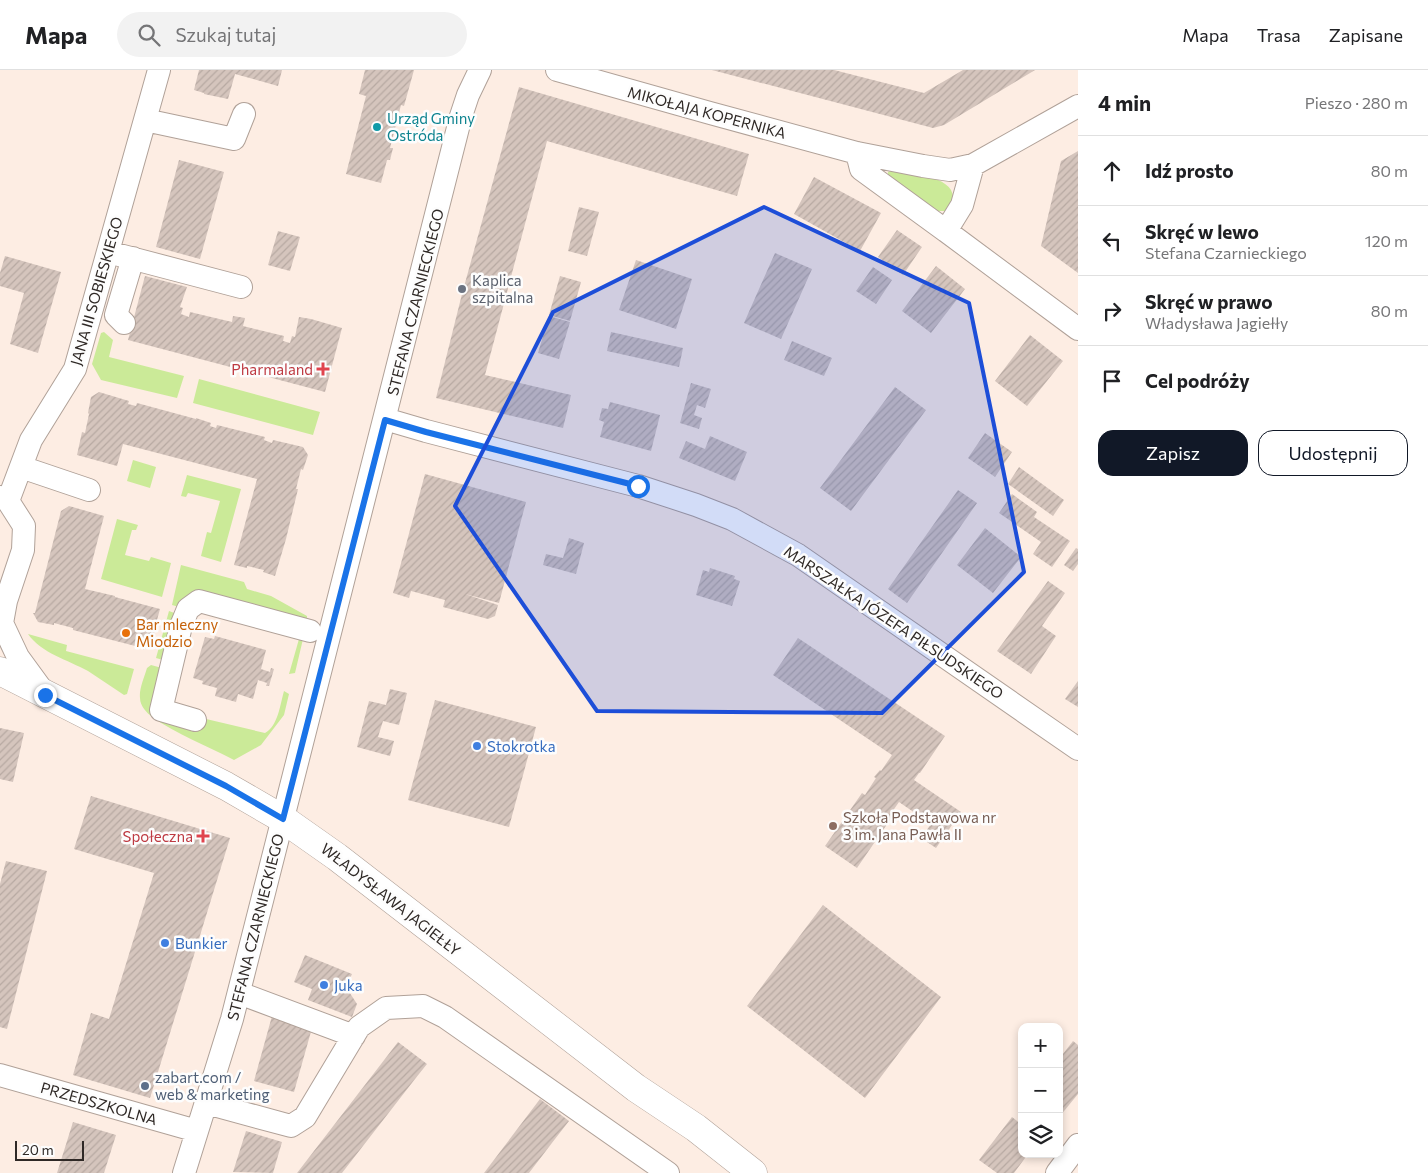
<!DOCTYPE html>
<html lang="pl">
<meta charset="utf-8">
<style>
:root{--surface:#fff;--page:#f2f2f2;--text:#202124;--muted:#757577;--line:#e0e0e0;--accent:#111827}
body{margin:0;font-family:Commissioner,sans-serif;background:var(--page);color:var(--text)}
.controls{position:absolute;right:15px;bottom:15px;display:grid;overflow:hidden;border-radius:10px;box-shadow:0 2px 8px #0003}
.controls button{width:45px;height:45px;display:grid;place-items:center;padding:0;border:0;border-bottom:1px solid var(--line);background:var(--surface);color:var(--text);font:25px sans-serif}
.scale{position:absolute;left:15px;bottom:12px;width:69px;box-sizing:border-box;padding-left:5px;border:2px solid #2f2926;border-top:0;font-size:14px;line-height:18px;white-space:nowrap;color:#2f2926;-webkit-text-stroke:4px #fdfdfd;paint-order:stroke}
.stop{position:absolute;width:15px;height:15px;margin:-11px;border:4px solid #1a73e8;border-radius:50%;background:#fff}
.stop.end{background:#1a73e8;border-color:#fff;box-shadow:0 1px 5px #0008}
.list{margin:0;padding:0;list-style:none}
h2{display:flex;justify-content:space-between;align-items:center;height:65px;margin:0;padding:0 20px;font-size:21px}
h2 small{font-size:16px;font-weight:400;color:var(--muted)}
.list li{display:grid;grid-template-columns:32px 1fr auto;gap:15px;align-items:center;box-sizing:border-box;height:70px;padding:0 20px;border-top:1px solid var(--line)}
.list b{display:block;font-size:19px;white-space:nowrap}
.list p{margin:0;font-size:16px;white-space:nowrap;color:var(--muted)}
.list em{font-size:16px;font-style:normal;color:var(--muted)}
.actions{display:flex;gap:10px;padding:15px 20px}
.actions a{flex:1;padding:11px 0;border:1px solid var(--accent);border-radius:15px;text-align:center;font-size:18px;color:var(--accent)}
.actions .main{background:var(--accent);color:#fff}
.icon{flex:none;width:28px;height:28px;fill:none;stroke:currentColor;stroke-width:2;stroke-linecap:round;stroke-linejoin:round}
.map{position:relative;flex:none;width:1078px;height:1103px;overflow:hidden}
header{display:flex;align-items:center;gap:30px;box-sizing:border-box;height:70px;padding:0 25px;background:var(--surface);border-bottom:1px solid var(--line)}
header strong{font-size:24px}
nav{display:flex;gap:28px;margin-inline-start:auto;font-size:18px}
.search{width:350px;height:45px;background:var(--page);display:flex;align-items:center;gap:12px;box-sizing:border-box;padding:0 18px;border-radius:28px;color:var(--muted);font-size:19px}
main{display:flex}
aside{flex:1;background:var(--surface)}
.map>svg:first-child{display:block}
.grass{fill:#cbea98}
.building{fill:url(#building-hatch)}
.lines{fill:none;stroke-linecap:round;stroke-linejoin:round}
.minor-casing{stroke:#b0a198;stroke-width:24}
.major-casing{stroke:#b0a198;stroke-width:29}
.minor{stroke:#fff;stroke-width:22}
.major{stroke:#fff;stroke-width:28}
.route{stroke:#1a73e8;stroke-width:6}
.marked{fill:#1d4ed8;fill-opacity:0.2;stroke:#1d4ed8;stroke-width:4;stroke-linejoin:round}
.culture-dot{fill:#0f9aa8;stroke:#fdfdfd;stroke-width:2}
.worship-dot{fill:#6b7280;stroke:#fdfdfd;stroke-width:2}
.health-dot{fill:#e0444e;stroke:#fdfdfd;stroke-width:2}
.food-dot{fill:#e8710a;stroke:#fdfdfd;stroke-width:2}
.shop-dot{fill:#3f7fe0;stroke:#fdfdfd;stroke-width:2}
.education-dot{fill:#8d6e63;stroke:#fdfdfd;stroke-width:2}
.service-dot{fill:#5c6f8a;stroke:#fdfdfd;stroke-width:2}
.labels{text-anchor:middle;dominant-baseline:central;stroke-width:5;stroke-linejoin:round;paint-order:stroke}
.street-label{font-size:15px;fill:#2f2926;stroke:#fdfdfd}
.culture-label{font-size:15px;fill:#0d838f;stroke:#fdfdfd;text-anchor:start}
.worship-label{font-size:15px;fill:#5b616d;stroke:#fdfdfd;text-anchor:start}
.health-label{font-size:15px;fill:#be3a42;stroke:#fdfdfd;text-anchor:end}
.food-label{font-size:15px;fill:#c56008;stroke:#fdfdfd;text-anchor:start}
.shop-label{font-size:15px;fill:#366cbe;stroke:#fdfdfd;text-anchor:start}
.education-label{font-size:15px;fill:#785e54;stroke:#fdfdfd;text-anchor:start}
.service-label{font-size:15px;fill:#4e5e75;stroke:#fdfdfd;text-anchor:start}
</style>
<header>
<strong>Mapa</strong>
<div class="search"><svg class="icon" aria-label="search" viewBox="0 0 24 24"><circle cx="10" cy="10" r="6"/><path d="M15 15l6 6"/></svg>Szukaj tutaj</div>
<nav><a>Mapa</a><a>Trasa</a><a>Zapisane</a></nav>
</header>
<main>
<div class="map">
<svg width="1078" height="1103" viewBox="0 0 1078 1103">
<defs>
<pattern id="building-hatch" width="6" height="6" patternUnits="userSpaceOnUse" patternTransform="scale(1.25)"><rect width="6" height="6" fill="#d5c5bd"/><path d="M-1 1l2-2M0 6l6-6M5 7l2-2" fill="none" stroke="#b7a9a2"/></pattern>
</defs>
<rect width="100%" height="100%" fill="#fdede3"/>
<path class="grass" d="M893,100C909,103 954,106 953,128C952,134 950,137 945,141H935L888,106V102Z
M104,262L113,270L109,287L184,306L177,328L101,310L92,294L101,263Z
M199,309L320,342L313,365L193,333Z
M133,390L156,397L150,418L127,411Z
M187,405L241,419L221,492L201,486L207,462L211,463L220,431L188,423L186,427L181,426Z
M117,449L138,455L136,460H132L125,485L149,491L151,487L171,493L162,527L101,509Z
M181,495L244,512L247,519L271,526L307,546V550L179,537L172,535Z
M169,541L177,544L163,590L156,588Z
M28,564L67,575L66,581L134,599L127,624L124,625C112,617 100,609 88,601C68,590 41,583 28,564Z
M299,569H303L295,603L289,604Z
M151,595L162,598L151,636L265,663C278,656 280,635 284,621L289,624L284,645L261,675L234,690C207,676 177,664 152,647C147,643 140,636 140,628C139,619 144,608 147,598Z"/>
<path class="building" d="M199,0H282L278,16L235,4L228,29L204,24V23L194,20Z
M365,0H414L404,36L401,35L390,78H393L390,90H387L381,113L346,104L366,26L359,24Z
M712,0H834L924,23L963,0H1035L944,55L933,58Z
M519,17L749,84L737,126L547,71L485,305L571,325L563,358L436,328L462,224Z
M1078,81V203L1041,176L1061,91Z
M179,90L224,102L200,189L156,177Z
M814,107L881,143L860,181L794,144Z
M579,137L599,142L587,186L568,181Z
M897,160L922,177L903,205L878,187Z
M278,161L300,167L290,201L268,195Z
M775,183L812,199L781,269L744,253Z
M5,186L61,202L38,283L10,274L24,223L0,216V203Z
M636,190L692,209L676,259L619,240Z
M936,196L965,219L931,263L902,241Z
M873,197L892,210L876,234L856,221Z
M145,206L187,217L180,237L183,238L181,244L189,247L190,242L232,252L233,246L245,248L243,256L284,266L283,271L290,273L292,266L295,267L299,247L311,249L342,258L325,322L128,270Z
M560,206L581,212L570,251L549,245Z
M549,246L570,252L559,289L538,283Z
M611,262L683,278L679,297L607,281Z
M1030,265L1063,291L1027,336L995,311Z
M792,271L832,288L824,306L784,290Z
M691,313L711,319L705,338L697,335L694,345L702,348L699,359L680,353Z
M895,317L926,340L851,441L820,418Z
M99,322L129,331L128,334L136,336L137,333L196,349V348L211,353L210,356L216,358L217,355L265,367L264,370L272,373L273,370L303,377L308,385L303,400L301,399L296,419H298L286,469L275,506L263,502L264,500L247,496V498L234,495L257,409L123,374L117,396L77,385L82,362L85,363L89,344L88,343L91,327Z
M610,332L660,345L651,381L600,367L604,352L599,350L602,338L608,339Z
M985,363L1012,382L995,407L968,388Z
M710,366L747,382L735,411L679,388L686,371L705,379Z
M1019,397L1064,430L1053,446L1008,414Z
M425,404L526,432L499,533L465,524L498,535L495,546L488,549L443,537L445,530L411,521L409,528L393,523Z
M958,420L977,433L907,533L888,519Z
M1012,424L1037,442L1034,447L1070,471L1052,497L1033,484L1041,472L999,443Z
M69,436L104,446L85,519L115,526V527L160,539L157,550L158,551L151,573L152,575L143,580V578L73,560V558L54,553V555L38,552L33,543H35L61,441Z
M985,458L1021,487L993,523L957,495Z
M569,468L584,473L576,504L543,495L546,484L563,488Z
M1076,478L1078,479V494L1073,501L1064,495Z
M710,498L735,506L734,509L740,511L732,536L696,525L703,500L709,502Z
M1048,511L1065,523L1042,556L1056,566L1031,604L997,581Z
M215,566L266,580L261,599L270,602L271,598L274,599L269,616H266L267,613L258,610L253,629L238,624L236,632L215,626L217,618L202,614L203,611L193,608L205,567L214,569Z
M798,568L945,666L920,703H919L914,710L961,742L936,778L921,768L931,754L899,732L892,742L894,744L857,798L825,776L862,723L865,725L876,708L874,707L880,700L881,701L892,685L773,605Z
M1078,611V637L1065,629Z
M390,619L407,623L399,655L383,651L378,667L394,671L390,686L357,677L369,631L386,635Z
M435,630L536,657L509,757L408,730Z
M0,658L24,663L13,712L0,709Z
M91,726L230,768L150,1028L73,1005L91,943L109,949L154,803L74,779Z
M6,791L47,801L7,959L0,957V814Z
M823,835L941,927L865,1028L747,936Z
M305,885L352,904L346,917L357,934L352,947L308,930L312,919L294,912Z
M272,946L312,958L294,1022L254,1011Z
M1073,971L1078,975V1024L1060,1046L1059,1045V989Z
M398,972L427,994L415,1009L342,1103H297Z
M540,1029L569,1051L555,1069L529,1103H484Z
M1012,1047L1022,1055V1084H1028L1014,1103H997L979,1090Z
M73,1052L116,1065L104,1103H57Z
M246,1061L282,1072L273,1103L233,1102Z"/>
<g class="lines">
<defs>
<path id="minor" d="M557,0L710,43L857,83L923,96L950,100L973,95L1078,36
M145,50L234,69L244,44
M857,83L861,99L946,161L962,135L973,95
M946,161L1078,259
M108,182L241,217
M124,253L116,245L133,188
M385,349L426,361L638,416L696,435L732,449L798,485L1078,679
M21,397L89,420
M0,427L8,431L31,370L75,299L159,0
M8,431L24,456L23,480L6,531L2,553L18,587L45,624
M195,650L161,640L181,556L188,539L199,531L310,561
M239,923L354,966
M0,1005L197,1061
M206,1033L291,1056L305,1047L359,957L386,938L423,936L445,947L668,1103
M184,1103L232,949L461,46L468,25L480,0
M1057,1103L1078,1075"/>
<path id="major" d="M0,601L226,716L283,749L337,787L636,1018L696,1058L753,1103"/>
</defs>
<use href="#minor" class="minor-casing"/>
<use href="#major" class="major-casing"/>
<use href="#minor" class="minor"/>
<use href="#major" class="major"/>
</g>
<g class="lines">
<path class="route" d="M45,625L226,716L283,749L385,350L426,362L638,416"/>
</g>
<path class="marked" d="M764,137L969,233L1024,502L882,643L597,641L455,436L553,242Z"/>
<circle class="culture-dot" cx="377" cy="57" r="5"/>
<circle class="worship-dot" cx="462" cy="219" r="5"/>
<g class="health-dot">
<path d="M320.5 291.5h5v5h5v5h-5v5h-5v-5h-5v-5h5z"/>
<path d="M200.5 758.5h5v5h5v5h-5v5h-5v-5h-5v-5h5z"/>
</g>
<circle class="food-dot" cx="126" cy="563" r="5"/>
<g class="shop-dot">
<circle cx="477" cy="676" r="5"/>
<circle cx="165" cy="873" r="5"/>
<circle cx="324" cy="915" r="5"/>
</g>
<circle class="education-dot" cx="833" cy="756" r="5"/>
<circle class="service-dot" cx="145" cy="1016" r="5"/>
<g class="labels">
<g class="street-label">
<text transform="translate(707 42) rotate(15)">MIKOŁAJA KOPERNIKA</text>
<text transform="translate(96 221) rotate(-74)">JANA III SOBIESKIEGO</text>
<text transform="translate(415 232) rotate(-76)">STEFANA CZARNIECKIEGO</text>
<text transform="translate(894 552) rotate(34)">MARSZAŁKA JÓZEFA PIŁSUDSKIEGO</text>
<text transform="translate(391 829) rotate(38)">WŁADYSŁAWA JAGIEŁŁY</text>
<text transform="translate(255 857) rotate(-76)">STEFANA CZARNIECKIEGO</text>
<text transform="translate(99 1033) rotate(16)">PRZEDSZKOLNA</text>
</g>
<g class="culture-label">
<text x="387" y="48">Urząd Gminy<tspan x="387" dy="17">Ostróda</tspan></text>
</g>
<g class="worship-label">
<text x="472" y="210">Kaplica<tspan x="472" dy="17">szpitalna</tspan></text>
</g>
<g class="health-label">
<text x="313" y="299">Pharmaland</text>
<text x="193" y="766">Społeczna</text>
</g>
<g class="food-label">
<text x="136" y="554">Bar mleczny<tspan x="136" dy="17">Miodzio</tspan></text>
</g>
<g class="shop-label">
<text x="487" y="676">Stokrotka</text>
<text x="175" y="873">Bunkier</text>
<text x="334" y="915">Juka</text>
</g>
<g class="education-label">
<text x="843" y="747">Szkoła Podstawowa nr<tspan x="843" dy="17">3 im. Jana Pawła II</tspan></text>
</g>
<g class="service-label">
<text x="155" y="1007">zabart.com /<tspan x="155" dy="17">web &amp; marketing</tspan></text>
</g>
</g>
</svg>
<div class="controls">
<button>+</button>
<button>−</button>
<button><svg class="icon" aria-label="layers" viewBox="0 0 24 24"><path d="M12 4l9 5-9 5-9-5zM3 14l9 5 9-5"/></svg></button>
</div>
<div class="scale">20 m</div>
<div class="stop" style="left:638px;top:416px"></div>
<div class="stop end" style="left:45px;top:625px"></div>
</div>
<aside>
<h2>4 min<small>Pieszo · 280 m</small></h2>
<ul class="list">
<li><svg class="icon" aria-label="ahead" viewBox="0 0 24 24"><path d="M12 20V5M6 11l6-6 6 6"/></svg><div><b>Idź prosto</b></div><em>80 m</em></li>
<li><svg class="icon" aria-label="left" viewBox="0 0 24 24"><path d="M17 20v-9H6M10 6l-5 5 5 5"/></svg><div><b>Skręć w lewo</b><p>Stefana Czarnieckiego</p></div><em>120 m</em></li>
<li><svg class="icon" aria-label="right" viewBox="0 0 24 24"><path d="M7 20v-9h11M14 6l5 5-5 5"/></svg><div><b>Skręć w prawo</b><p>Władysława Jagiełły</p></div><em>80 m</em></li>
<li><svg class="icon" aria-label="arrive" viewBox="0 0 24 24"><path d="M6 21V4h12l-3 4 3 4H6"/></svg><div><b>Cel podróży</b></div></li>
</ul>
<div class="actions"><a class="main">Zapisz</a><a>Udostępnij</a></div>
</aside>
</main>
